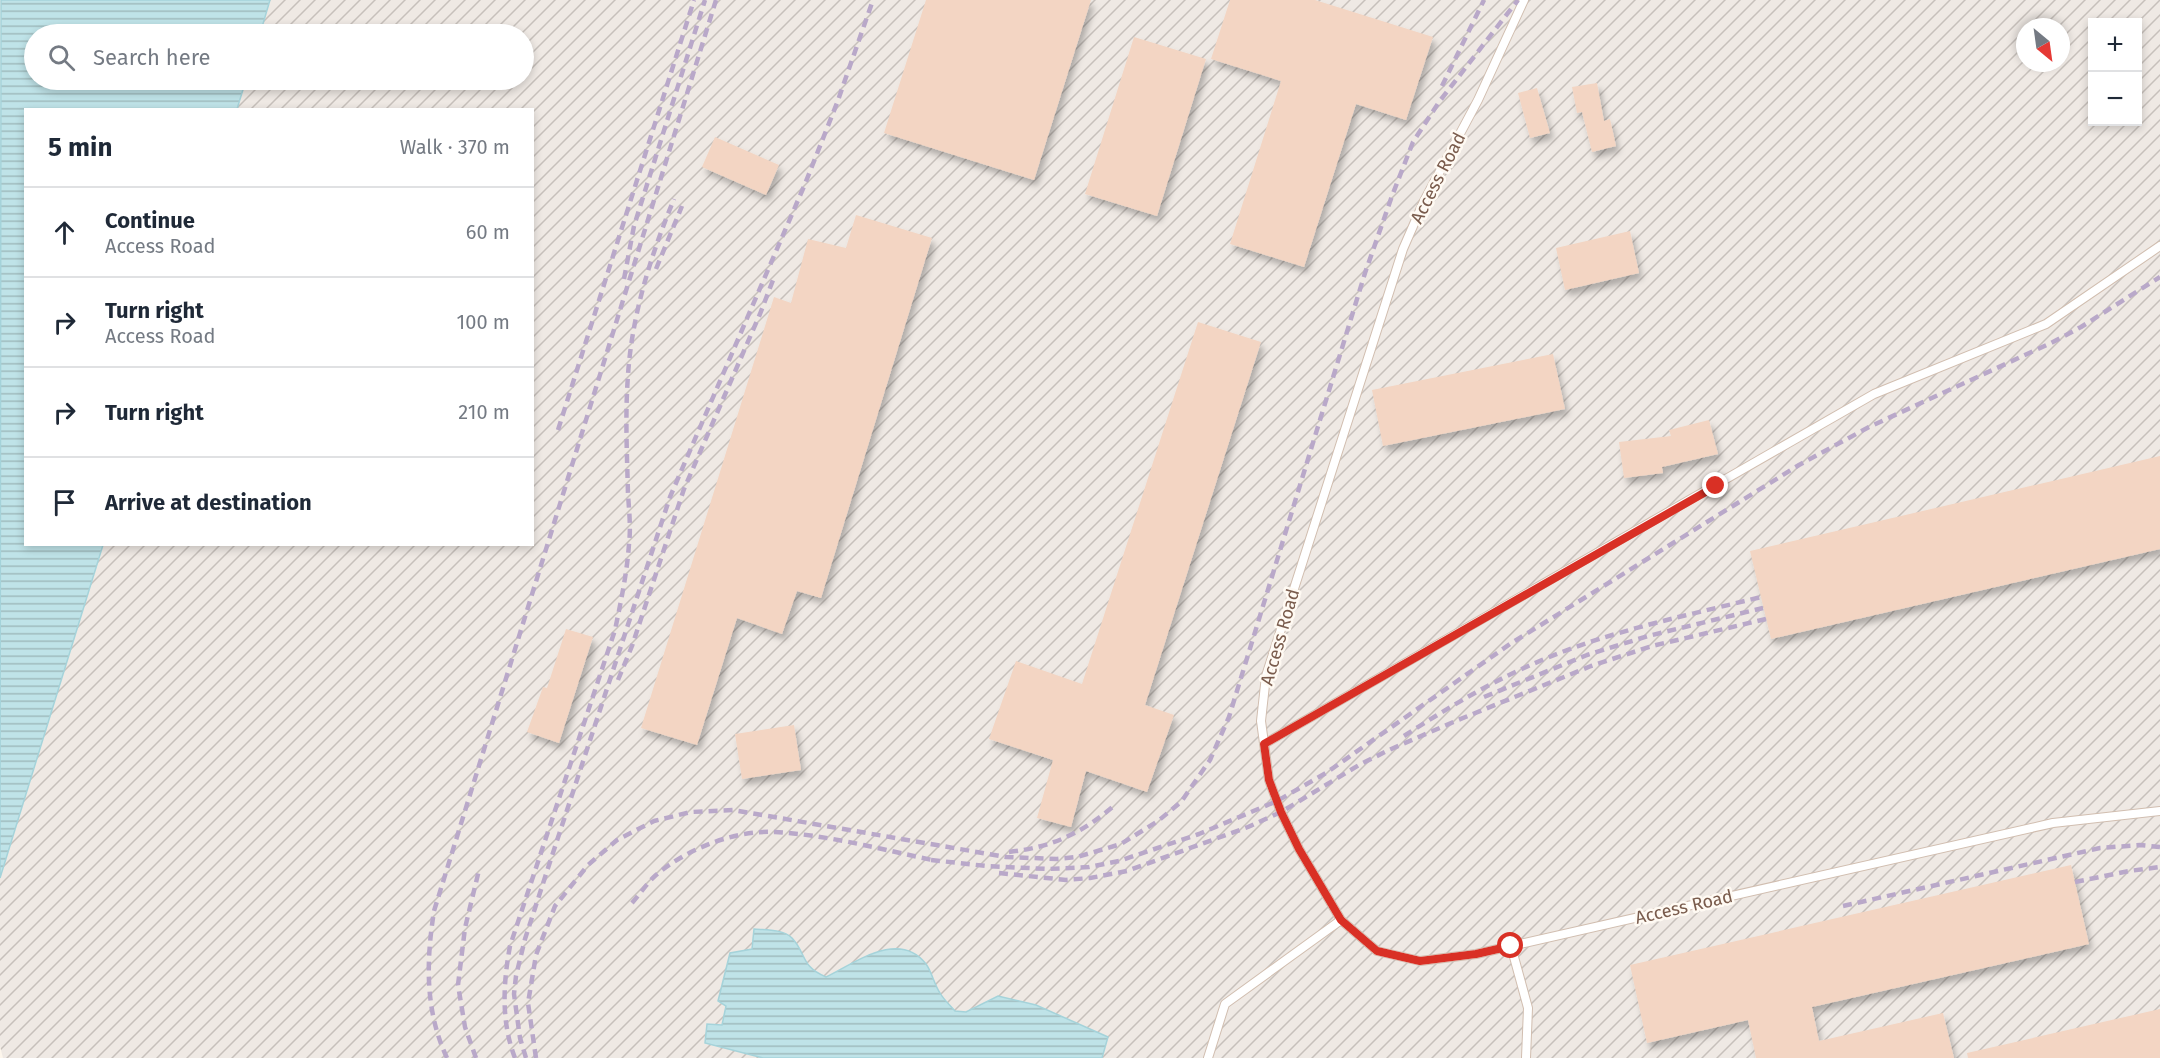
<!DOCTYPE html>
<meta charset="utf-8">
<style>
:root{--surface:#fff;--page:#f2f2f3;--text:#1f2937;--muted:#747a83;--line:#e0e1e3}
body{margin:0;font-family:"Fira Sans",sans-serif;background:var(--page);color:var(--text)}
.controls{position:absolute;right:18px;top:18px;display:grid;overflow:hidden;border-radius:0px;box-shadow:0 3px 9px #0003}
.controls button{width:54px;height:54px;display:grid;place-items:center;padding:0;border:0;border-bottom:2px solid var(--line);background:var(--surface);color:var(--text);font:30px sans-serif}
.compass{position:absolute;left:2016px;top:18px;width:54px;height:54px;border-radius:50%;background:var(--surface);box-shadow:0 3px 9px #0003;rotate:151deg}
.stop{position:absolute;width:18px;height:18px;margin:-14px;border:4px solid #d93025;border-radius:50%;background:#fff}
.stop.end{background:#d93025;border-color:#fff;box-shadow:0 2px 6px #0008}
.list{margin:0;padding:0;list-style:none}
h2{display:flex;justify-content:space-between;align-items:center;height:78px;margin:0;padding:0 24px;font-size:26px}
h2 small{font-size:20px;font-weight:400;color:var(--muted)}
.list li{display:grid;grid-template-columns:39px 1fr auto;gap:18px;align-items:center;box-sizing:border-box;height:90px;padding:0 24px;border-top:2px solid var(--line)}
.list b{display:block;font-size:22px;white-space:nowrap}
.list p{margin:0;font-size:20px;white-space:nowrap;color:var(--muted)}
.list em{font-size:20px;font-style:normal;color:var(--muted)}
.icon{flex:none;width:33px;height:33px;fill:none;stroke:currentColor;stroke-width:2;stroke-linecap:round;stroke-linejoin:round}
.map{position:relative;flex:none;width:2160px;height:1058px;overflow:hidden}
.search{position:absolute;background:var(--surface);box-shadow:0 3px 9px #0003;left:24px;top:24px;width:510px;height:66px;display:flex;align-items:center;gap:15px;box-sizing:border-box;padding:0 21px;border-radius:33px;color:var(--muted);font-size:22px}
.panel{position:absolute;background:var(--surface);box-shadow:0 3px 9px #0003;left:24px;top:108px;width:510px;height:438px;border-radius:0px}
.map>svg:first-child{display:block}
.industrial{fill:url(#industrial-furrows);fill-rule:evenodd}
.water{fill:url(#water-rules);stroke:#a5d3da;stroke-width:1.5}
.building{fill:#f3d5c3;filter:url(#shadow)}
.lines{fill:none;stroke-linecap:round;stroke-linejoin:round}
.lane-casing{stroke:#d1beb0;stroke-width:10}
.lane{stroke:#fff;stroke-width:8}
.rail{stroke:#b9a8c9;stroke-width:4.5;stroke-dasharray:9 6;stroke-linecap:butt}
.route{stroke:#d93025;stroke-width:8}
.labels{text-anchor:middle;dominant-baseline:central;stroke-width:5;stroke-linejoin:round;paint-order:stroke}
.street-label{font-size:18px;fill:#7a5c4d;stroke:#fffaf3}
</style>
<div class="map">
<svg width="2160" height="1058" viewBox="0 0 2160 1058">
<defs>
<pattern id="industrial-furrows" width="10" height="10" patternUnits="userSpaceOnUse" patternTransform="scale(1.5)"><rect width="10" height="10" fill="#efe9e4"/><path d="M-1 1l2-2M0 10L10 0M9 11l2-2" fill="none" stroke="#c7c0bb"/></pattern>
<pattern id="water-rules" width="6" height="5" patternUnits="userSpaceOnUse" patternTransform="scale(1.5)"><rect width="6" height="5" fill="#bfe3e8"/><path d="M0 2.5h6" fill="none" stroke="#a0bbbe"/></pattern>
<filter id="shadow"><feDropShadow dx="3.5" dy="6" stdDeviation="3" flood-color="#0004"/></filter>
</defs>
<rect width="100%" height="100%" fill="#fdf6ec"/>
<path class="industrial" d="M270,0H2160V1058H3L0,1046V878L103,545L532,544V110L237,109L246,80H524V34H260ZM2092,22H2138V122H2092ZM2025,27H2061V63H2025Z"/>
<path class="water" d="M1,0H270L260,34H34V80H246L237,109L26,110V544L103,545L0,878Z
M754,929C766,930 783,929 792,938C807,954 800,966 826,977C855,963 899,929 926,964C932,972 934,984 940,993C944,1000 950,1005 955,1011L966,1012L998,996L1036,1005L1108,1037L1102,1058H763L705,1043L707,1024L722,1025L726,1006L718,1001L730,953L752,949Z"/>
<path class="building" d="M926,0H1091L1034,180L884,133Z
M1230,0H1315L1433,37L1406,120L1356,104L1304,267L1230,244L1281,81L1211,59Z
M1134,37L1206,59L1157,216L1085,194Z
M1597,83L1604,121L1610,119L1616,146L1592,152L1582,112L1577,113L1572,87Z
M1537,88L1550,133L1530,138L1518,93Z
M715,137L779,165L766,195L702,167Z
M856,215L932,238L821,598L797,591L782,634L737,618L697,745L641,728L774,297L791,303L808,239L846,248Z
M1630,231L1639,273L1565,290L1556,248Z
M1198,322L1261,342L1145,705L1174,715L1147,792L1086,771L1071,827L1037,818L1053,760L989,739L1016,661L1082,684Z
M1553,354L1565,409L1383,446L1372,390Z
M1709,420L1718,454L1662,467L1663,473L1624,478L1619,442L1671,436L1669,430Z
M2160,456V549L1771,639L1750,551Z
M566,629L593,637L559,743L527,732L543,687L547,688Z
M794,725L801,770L742,779L735,734Z
M2071,865L2089,944L1812,1007L1819,1041L1943,1013L1954,1058H1756L1748,1020L1647,1043L1630,965Z
M2160,1009V1058H1968L1967,1053Z"/>
<g class="lines">
<defs>
<path id="lane" d="M1524,0L1478,100L1424,201L1403,249L1266,676L1261,721L1269,780L1281,812L1299,849L1341,920L1377,951L1420,961L1476,954L2053,823L2160,811
M1264,744L1874,394L2046,324L2160,246
M1511,946L1528,1008L1526,1058
M1208,1058L1225,1004L1341,920"/>
</defs>
<use href="#lane" class="lane-casing"/>
<use href="#lane" class="lane"/>
<path class="rail" d="M1442,86L1484,0
M656,269L682,206
M624,279L634,226L705,0
M558,430L694,0
M618,680L632,646L684,489L760,314L773,280
M1484,697L1587,655L1648,636L1763,608
M1404,736C1443,711 1482,687 1524,668C1599,633 1681,617 1761,597
M1009,852C1053,847 1082,833 1115,805
M931,860L986,866L1048,869L1089,867L1119,861L1199,834L1277,801L1326,773L1510,644L1799,465L1869,427L2051,343L2081,327L2160,277
M999,873L1066,880L1090,878L1127,871L1248,827L1281,812L1359,765L1389,750L1458,720L1591,666L1652,646L1766,619
M2075,882L2129,871L2160,867
M632,903C640,894 647,883 656,875C687,849 734,830 775,832C829,835 884,850 937,861
M1843,906L2100,848L2140,845L2160,847
M447,1058C425,1011 426,962 434,911L716,0
M476,1058L465,1027L458,985L465,928L479,870
M515,1058C501,1022 503,984 510,946L615,630C621,601 627,573 629,544C631,528 629,510 628,494C627,455 625,414 628,375C632,314 651,255 674,199
M526,1058L520,1038L514,994L516,976L525,939L549,865L670,497L805,184L837,103L873,0
M536,1058L528,1003L536,955L555,906L588,865L617,840L654,821L691,812L733,810L1006,857L1057,859L1077,857L1121,844L1158,821L1181,802L1210,760L1229,717L1365,273L1392,196L1413,142L1439,102L1518,0"/>
</g>
<g class="lines">
<path class="route" d="M1511,946L1476,954L1420,961L1377,951L1341,920L1299,849L1281,812L1269,780L1264,744L1716,486"/>
</g>
<g class="labels">
<g class="street-label">
<text transform="translate(1438 178) rotate(-63)">Access Road</text>
<text transform="translate(1280 637) rotate(-74)">Access Road</text>
<text transform="translate(1684 907) rotate(-13)">Access Road</text>
</g>
</g>
</svg>
<div class="controls">
<button>+</button>
<button>−</button>
</div>
<svg class="compass" viewBox="-18 -18 36 36"><path d="M0-13l5 13h-10z" fill="#e53935"/><path d="M0 13l5-13h-10z" fill="#747a83"/></svg>
<div class="stop" style="left:1511px;top:946px"></div>
<div class="stop end" style="left:1716px;top:486px"></div>
<div class="search"><svg class="icon" aria-label="search" viewBox="0 0 24 24"><circle cx="10" cy="10" r="6"/><path d="M15 15l6 6"/></svg>Search here</div>
<section class="panel">
<h2>5 min<small>Walk · 370 m</small></h2>
<ul class="list">
<li><svg class="icon" aria-label="ahead" viewBox="0 0 24 24"><path d="M12 20V5M6 11l6-6 6 6"/></svg><div><b>Continue</b><p>Access Road</p></div><em>60 m</em></li>
<li><svg class="icon" aria-label="right" viewBox="0 0 24 24"><path d="M7 20v-9h11M14 6l5 5-5 5"/></svg><div><b>Turn right</b><p>Access Road</p></div><em>100 m</em></li>
<li><svg class="icon" aria-label="right" viewBox="0 0 24 24"><path d="M7 20v-9h11M14 6l5 5-5 5"/></svg><div><b>Turn right</b></div><em>210 m</em></li>
<li><svg class="icon" aria-label="arrive" viewBox="0 0 24 24"><path d="M6 21V4h12l-3 4 3 4H6"/></svg><div><b>Arrive at destination</b></div></li>
</ul>
</section>
</div>
